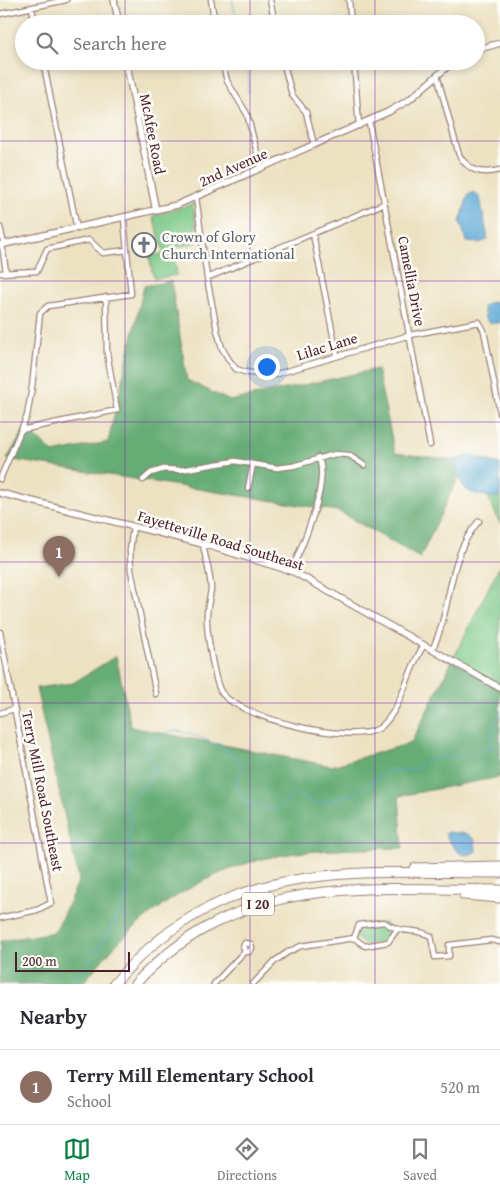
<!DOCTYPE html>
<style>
:root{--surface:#fff;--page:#f7f7f7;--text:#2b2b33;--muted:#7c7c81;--line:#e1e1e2;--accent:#0b8043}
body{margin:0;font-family:"Gentium Book Plus",serif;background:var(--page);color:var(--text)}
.scale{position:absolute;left:15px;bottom:12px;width:115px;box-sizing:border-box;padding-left:5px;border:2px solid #4a1f2b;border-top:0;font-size:14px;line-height:18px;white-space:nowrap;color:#4a1f2b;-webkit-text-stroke:4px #fdfcf7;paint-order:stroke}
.you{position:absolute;left:266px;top:366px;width:18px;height:18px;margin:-12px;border:4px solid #fff;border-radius:50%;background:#1a73e8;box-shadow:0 0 0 8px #1a73e833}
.badge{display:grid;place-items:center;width:32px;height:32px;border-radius:50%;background:var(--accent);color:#fff;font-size:16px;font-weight:700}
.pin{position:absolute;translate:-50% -41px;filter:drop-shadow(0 1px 2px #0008)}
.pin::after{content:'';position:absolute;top:26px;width:18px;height:15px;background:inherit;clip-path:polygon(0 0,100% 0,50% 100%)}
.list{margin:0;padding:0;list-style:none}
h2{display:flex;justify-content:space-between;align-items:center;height:65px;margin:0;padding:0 20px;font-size:21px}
h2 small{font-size:16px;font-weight:400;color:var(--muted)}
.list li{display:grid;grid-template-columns:32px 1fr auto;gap:15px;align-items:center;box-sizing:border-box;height:75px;padding:0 20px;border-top:1px solid var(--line)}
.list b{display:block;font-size:19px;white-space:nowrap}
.list p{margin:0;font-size:16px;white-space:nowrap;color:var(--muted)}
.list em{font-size:16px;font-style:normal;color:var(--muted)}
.icon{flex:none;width:28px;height:28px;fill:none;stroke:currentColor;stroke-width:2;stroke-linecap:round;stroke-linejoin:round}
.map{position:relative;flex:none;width:500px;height:984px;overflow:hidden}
.search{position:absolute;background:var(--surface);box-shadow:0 2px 8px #0003;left:15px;right:15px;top:15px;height:55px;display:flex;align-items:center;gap:12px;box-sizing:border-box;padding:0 18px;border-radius:28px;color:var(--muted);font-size:19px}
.sheet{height:140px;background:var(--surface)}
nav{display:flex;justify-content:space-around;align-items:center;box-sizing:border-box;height:70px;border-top:1px solid var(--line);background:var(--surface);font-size:14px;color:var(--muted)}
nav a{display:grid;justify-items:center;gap:2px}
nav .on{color:var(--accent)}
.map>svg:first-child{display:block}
.green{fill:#7cc887;stroke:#637459}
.forest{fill:#65ac74;stroke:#586650}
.water{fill:#5ca9d5;stroke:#536480}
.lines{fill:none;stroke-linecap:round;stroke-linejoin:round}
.stream{stroke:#5ca9d5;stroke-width:1}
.minor-casing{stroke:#9b8076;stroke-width:7}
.tertiary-casing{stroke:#9b8076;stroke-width:8}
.motorway-casing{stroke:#9b8076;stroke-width:11}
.minor{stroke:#fff;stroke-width:4.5}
.tertiary{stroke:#fff;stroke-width:5.5}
.motorway{stroke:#fff;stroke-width:9}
.grid{fill:none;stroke:#7b2cbf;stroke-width:1;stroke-opacity:0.55}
.labels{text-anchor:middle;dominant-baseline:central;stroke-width:5;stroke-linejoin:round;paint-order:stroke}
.shield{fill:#fdfcf7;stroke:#806168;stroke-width:1}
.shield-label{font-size:14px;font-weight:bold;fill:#4a1f2b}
.street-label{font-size:15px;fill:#4a1f2b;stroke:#fdfcf7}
.worship-label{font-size:15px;fill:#5b616d;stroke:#fdfcf7;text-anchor:start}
</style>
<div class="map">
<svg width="500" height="984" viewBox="0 0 500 984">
<rect width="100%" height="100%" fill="#fdfcf7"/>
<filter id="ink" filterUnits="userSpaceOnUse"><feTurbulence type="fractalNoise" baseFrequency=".02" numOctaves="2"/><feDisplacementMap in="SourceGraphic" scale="10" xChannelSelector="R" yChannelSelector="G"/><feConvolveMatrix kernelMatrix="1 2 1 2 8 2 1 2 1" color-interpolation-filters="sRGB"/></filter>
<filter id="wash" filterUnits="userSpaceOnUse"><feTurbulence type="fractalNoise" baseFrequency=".0096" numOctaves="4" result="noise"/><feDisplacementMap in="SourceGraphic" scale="20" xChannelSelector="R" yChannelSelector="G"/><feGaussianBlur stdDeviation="1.12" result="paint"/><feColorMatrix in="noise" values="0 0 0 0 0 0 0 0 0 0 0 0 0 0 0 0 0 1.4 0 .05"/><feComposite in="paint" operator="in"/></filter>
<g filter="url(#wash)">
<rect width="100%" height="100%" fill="#ece2c2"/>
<path class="green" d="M193,204L198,242L173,248L177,275L154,279L149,257L164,253L153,216Z
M500,477V524L484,487Z
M500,565V690L452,661Z
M384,923L395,931L387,941L365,945L355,937L360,926Z"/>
<path class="forest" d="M171,281L187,380L230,401L377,369L395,453L466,461L420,558L338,511L7,459L26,427L53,453L108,442L144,286Z
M116,656L131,727L331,766L411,743L452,661L500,690V777L399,796L403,848C368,849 332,849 297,853C231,860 170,893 123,938C108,952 95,969 82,984H0V941L55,932L79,880L36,688L73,683Z"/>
<path class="water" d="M474,192L480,197L488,240L479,243L467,242L460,222L468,195Z
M491,302L500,304V323H489L485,319L483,306Z
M470,456L500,464V494L497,498C467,493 462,494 455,463L458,459Z
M447,832L468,834L475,840L476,851C461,863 452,845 445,834Z"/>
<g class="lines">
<path class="stream" d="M232,0L238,24
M246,61L249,78L248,93
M65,984C100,959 117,916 133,878C135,864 128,853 129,840C129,832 133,829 131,820L128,818L127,806L134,795L148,784L151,774L155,770L148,753L147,744C155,738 164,732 174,731C187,730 242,752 241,768C241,773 237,781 236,787L247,805L276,809L293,796L298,795L317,804L331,801L339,797L361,792L372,781L391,770H415C430,753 447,759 467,755C475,754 482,750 490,749L494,722L500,714"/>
</g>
</g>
<g filter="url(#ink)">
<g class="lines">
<defs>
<path id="minor" d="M211,0L215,24
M270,0L275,24
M349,0L351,24
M32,8L35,24
M0,14L66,0
M43,61L77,229
M222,61L227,81L247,114L261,168
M283,61L292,95L306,112L314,145
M354,61L359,126
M437,75L459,155C469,171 481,175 500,170
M369,122L430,445
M196,197L207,278L217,330L222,348L229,360L236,369L245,372L270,376L410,335L479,322L484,331L500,413
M0,227L4,245
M313,234L337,355
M2,245L6,272
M0,273L37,271L47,249L89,240L103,253L127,250
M207,278L383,204
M21,430L117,410L107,353L106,297
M0,479L27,416L32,387L40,313L48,306L131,294L124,218
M143,480L151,473L164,469L180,470L235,461L277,468L293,466L335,454L349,455L364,465
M248,488L253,464
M133,526L130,551L131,570L156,694
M203,544C205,558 211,575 211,589C210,598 207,607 207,615C206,631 214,677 220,690C233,717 359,748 382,726C404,705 407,670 424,645
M291,571C302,547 331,481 318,457
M0,632L51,903L37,910L0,918
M432,650C453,608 446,558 479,521
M0,713L14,709
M354,938L359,925L384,922C402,935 413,927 431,936L435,957L449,956V945L491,940L500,942
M214,984L245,951L249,952L252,948L251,944L245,943L243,946L245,951
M253,984L275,961L288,952L301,946L354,938L365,946L388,942L396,931"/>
<path id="tertiary" d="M114,0L119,24
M476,50L500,43
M126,61L156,211
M0,245L177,205L388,112L409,100L454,61
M0,493L203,544L294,572L500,688"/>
<path id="motorway" d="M415,868L500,866
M464,895L500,898
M114,984C223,856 349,873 500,873
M135,984C240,872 361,889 500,890"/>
</defs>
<use href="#minor" class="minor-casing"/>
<use href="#tertiary" class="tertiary-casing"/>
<use href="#motorway" class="motorway-casing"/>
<use href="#minor" class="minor"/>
<use href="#tertiary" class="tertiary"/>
<use href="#motorway" class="motorway"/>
</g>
</g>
<path class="grid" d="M125,0V24M250,0V24M375,0V24M125,61V984M250,61V984M375,61V984M0,141H500M0,281H500M0,422H500M0,562H500M0,703H500M0,843H500"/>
<defs>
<symbol id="church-ring" viewBox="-11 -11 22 22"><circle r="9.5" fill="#fdfcf7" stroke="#6b7280" stroke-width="1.5"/><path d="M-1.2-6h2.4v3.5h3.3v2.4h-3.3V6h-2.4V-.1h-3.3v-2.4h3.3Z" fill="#6b7280"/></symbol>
</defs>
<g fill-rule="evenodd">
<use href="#church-ring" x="130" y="231" width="28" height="28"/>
</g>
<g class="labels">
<rect class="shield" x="242" y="892.5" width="32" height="23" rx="4"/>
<g class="shield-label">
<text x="258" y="904">I 20</text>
</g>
<g class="street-label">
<text transform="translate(153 134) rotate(79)">McAfee Road</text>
<text transform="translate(233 167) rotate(-24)">2nd Avenue</text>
<text transform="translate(412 281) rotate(79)">Camellia Drive</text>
<text transform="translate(327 346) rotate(-17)">Lilac Lane</text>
<text transform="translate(221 540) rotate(17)">Fayetteville Road Southeast</text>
<text transform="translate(43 791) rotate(79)">Terry Mill Road Southeast</text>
</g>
<g class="worship-label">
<text x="162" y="236">Crown of Glory<tspan x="162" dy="17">Church International</tspan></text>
</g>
</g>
</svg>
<div class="scale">200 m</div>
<div class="you"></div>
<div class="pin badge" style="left:59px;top:577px;background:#8d6e63">1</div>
<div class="search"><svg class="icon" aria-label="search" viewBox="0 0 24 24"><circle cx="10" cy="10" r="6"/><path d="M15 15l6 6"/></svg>Search here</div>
</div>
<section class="sheet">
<h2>Nearby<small></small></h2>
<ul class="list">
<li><span class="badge" style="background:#8d6e63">1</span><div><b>Terry Mill Elementary School</b><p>School</p></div><em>520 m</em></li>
</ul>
</section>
<nav>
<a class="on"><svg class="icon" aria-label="map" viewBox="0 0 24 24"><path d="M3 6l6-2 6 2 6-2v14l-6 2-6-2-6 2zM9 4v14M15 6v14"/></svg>Map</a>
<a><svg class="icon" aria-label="directions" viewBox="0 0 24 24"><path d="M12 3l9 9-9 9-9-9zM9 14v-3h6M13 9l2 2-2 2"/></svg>Directions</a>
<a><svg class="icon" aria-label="saved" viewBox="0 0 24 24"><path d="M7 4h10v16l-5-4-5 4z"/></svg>Saved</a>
</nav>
